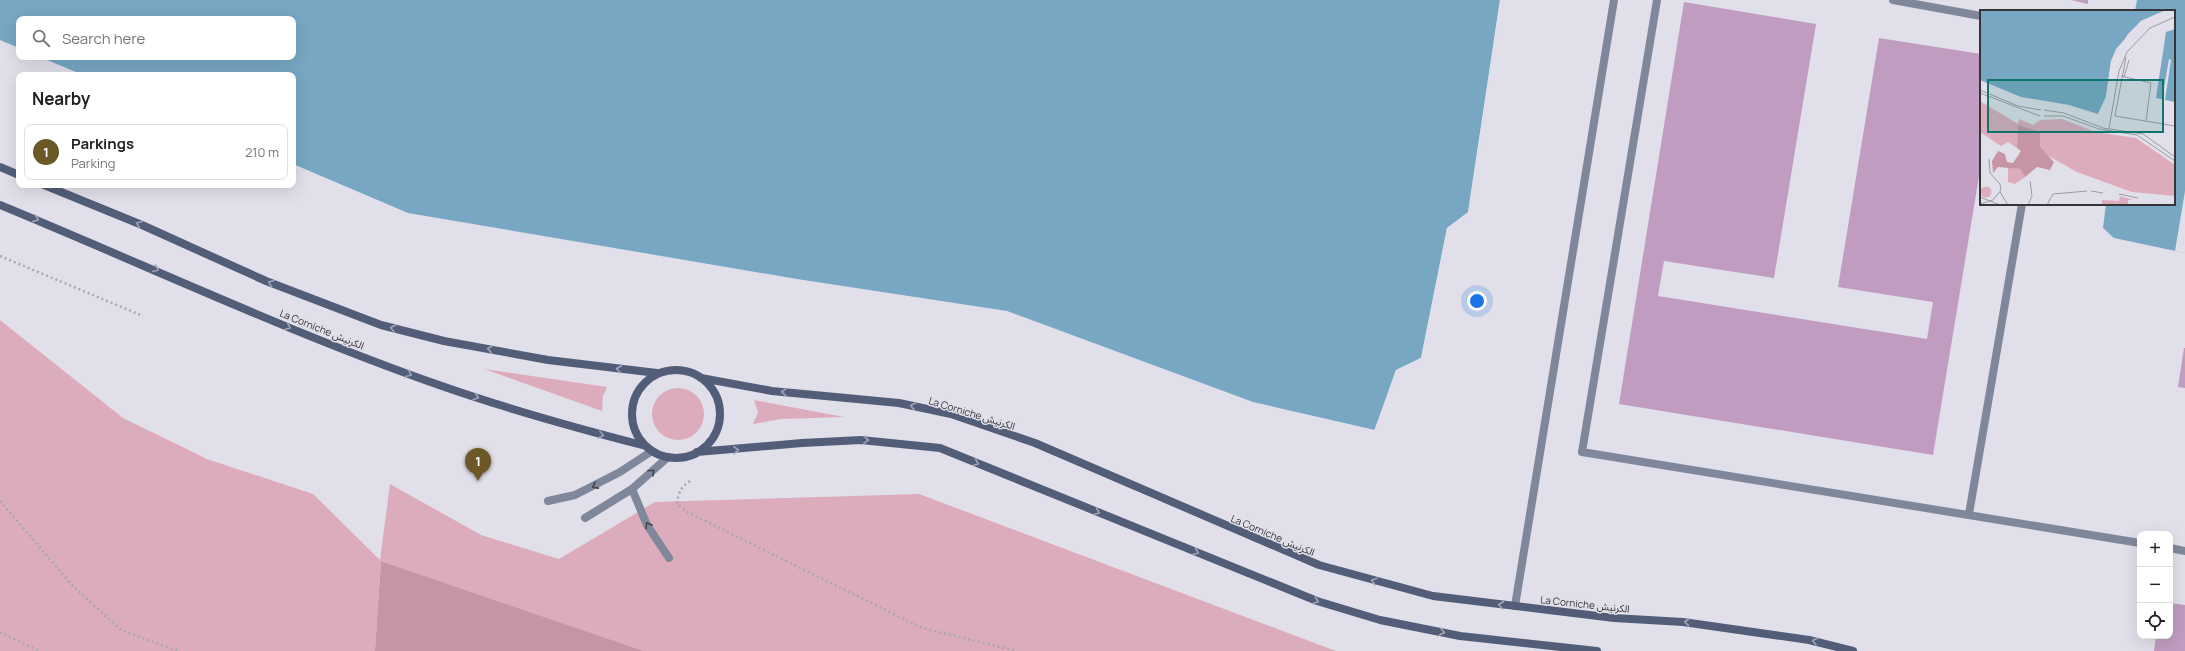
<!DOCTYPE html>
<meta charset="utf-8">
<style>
:root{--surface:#fff;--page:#f2f2f2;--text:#202124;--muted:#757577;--line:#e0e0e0;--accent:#6c5826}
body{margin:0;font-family:Manrope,"Noto Sans Arabic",sans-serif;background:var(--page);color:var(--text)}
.controls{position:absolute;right:12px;bottom:12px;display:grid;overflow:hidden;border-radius:8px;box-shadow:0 4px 16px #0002}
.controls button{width:36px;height:36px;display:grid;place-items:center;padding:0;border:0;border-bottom:1px solid var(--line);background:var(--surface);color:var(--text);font:20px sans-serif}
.you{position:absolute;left:1477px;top:301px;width:14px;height:14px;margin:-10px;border:3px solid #fff;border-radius:50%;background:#1a73e8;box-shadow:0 0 0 6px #1a73e833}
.badge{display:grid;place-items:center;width:26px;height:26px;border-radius:50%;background:var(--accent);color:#fff;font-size:13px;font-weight:700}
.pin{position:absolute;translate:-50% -33px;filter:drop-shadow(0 1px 2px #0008)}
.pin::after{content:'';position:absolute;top:21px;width:14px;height:12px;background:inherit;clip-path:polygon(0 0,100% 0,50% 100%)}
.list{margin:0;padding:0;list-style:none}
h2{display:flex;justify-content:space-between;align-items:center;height:52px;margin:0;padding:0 16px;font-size:17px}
h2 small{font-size:13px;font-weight:400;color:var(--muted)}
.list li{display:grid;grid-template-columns:26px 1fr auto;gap:12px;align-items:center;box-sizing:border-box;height:56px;margin:0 8px 8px;padding:0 8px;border:1px solid var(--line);border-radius:8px}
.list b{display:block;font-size:15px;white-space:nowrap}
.list p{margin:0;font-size:13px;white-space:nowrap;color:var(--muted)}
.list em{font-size:13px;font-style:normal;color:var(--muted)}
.icon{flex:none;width:22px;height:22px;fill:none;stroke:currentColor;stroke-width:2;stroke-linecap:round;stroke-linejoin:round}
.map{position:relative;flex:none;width:2185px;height:651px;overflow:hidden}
.search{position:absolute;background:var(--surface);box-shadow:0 4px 16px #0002;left:16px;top:16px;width:280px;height:44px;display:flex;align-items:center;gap:10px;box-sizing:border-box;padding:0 14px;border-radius:8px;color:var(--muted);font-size:15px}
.panel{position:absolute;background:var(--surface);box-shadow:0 4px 16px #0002;left:16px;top:72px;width:280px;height:116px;border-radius:8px}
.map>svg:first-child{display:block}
.green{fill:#dcacbc}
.forest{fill:#c794a6}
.water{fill:#78a7c3}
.pier{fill:#e1dfe9}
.building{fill:#c09cc0}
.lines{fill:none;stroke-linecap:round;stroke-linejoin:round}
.path{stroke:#a9a7af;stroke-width:2.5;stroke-dasharray:2 3;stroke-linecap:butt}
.lane{stroke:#7f889a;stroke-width:8}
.secondary{stroke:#525e78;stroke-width:8}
.oneway{stroke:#a1a5b6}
.oneway2{stroke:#44454c}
.labels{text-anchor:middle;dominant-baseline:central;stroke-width:3;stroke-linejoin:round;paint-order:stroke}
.street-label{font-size:10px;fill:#353438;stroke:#e1dfe9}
.inset-road{fill:none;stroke:#9c9ba2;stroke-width:1}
.view{fill:#0f766e;fill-opacity:0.15;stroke:#0f766e;stroke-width:2}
.inset-edge{fill:none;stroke:#353438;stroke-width:2}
</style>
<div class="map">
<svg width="2185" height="651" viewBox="0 0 2185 651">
<rect width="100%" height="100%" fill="#e1dfe9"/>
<path class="green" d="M0,320L123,418L207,459L313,494L380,560L390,484L481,535L559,559L655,502L919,494L1336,651H644L381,561L375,651H0Z
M484,369L607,387L603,396L602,411Z
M652 414a26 26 0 1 1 52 0a26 26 0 1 1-52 0Z
M754,400L844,417L781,419L753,424L758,412Z"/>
<path class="forest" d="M381,561L644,651H375Z"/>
<path class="water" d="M0,0H1500L1468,213L1447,228L1421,358L1396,370L1375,430L1253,402L1007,311L797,279L408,213L293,164V75H83L40,57H293V19H19V48L0,40Z
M2137,0H2185V253L2114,238L2103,228L2106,204H2174V11H2135Z"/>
<path class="pier" d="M1500,0H1502L1470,213L1449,229L1423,359L1397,371L1377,430L1374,431L1396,370L1421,358L1447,228L1468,212Z
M2185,191V253L2175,251Z"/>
<path class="building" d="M2071,0H2088V4Z
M1684,2L1816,24L1774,278L1664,261L1658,296L1927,339L1933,302L1838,287L1879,38L1981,54V164L1933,455L1619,404Z
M2184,348H2185V388L2178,387Z
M2170,603L2185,605V651H2154L2156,636H2170Z"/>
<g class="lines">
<path class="path" d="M0,256L143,316
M690,481C681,487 678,493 677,504L687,512L922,628L1017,651
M0,501L73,586L121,630L178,651
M0,632L39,651"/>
<path class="lane" d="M1657,0L1582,452L2140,543
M1893,0L1981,16
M632,489L647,525L669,558
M548,501L575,495L620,472L652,451
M1969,514L2022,204
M585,518L632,489L668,457
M2170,548L2185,551
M1515,606L1614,0"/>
<path class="secondary" d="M0,167L19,175
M44,185L142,225L266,281L381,325L444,341L548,360L657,373
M0,205C146,265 290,333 439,385C507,409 576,428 646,446
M632 414a44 44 0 1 1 88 0a44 44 0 1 1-88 0Z
M701,378L772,391L899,403L951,414L1035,443L1319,565L1433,596L1614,618L1683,622L1809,640L1853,651
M697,452L802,443L861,440L940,448L1317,601L1380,620L1460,636L1597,651"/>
</g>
<defs><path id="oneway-chevron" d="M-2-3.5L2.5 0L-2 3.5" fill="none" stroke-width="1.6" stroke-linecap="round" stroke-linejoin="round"/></defs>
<g class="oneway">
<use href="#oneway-chevron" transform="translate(36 219) rotate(22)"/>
<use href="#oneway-chevron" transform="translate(139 224) rotate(-157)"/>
<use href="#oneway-chevron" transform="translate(156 269) rotate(23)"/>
<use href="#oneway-chevron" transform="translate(271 283) rotate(-159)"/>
<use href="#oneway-chevron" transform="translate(288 327) rotate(23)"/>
<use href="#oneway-chevron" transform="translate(393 328) rotate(-166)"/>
<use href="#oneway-chevron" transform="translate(490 349) rotate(-170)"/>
<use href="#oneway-chevron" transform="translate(619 369) rotate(-173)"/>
<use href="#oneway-chevron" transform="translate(409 374) rotate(21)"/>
<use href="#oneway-chevron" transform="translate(784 392) rotate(-175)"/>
<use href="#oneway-chevron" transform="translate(476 397) rotate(18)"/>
<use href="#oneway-chevron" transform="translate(913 406) rotate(-167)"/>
<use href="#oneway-chevron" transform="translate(601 435) rotate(14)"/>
<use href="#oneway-chevron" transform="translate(866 440) rotate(4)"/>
<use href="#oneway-chevron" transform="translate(736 450) rotate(-4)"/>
<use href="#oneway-chevron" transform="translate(976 463) rotate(22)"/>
<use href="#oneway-chevron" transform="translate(1097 512) rotate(22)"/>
<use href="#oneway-chevron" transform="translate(1196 552) rotate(22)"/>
<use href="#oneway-chevron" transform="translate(1374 581) rotate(-164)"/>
<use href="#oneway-chevron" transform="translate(1316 601) rotate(20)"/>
<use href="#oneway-chevron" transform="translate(1501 605) rotate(-173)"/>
<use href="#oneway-chevron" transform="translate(1687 622) rotate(-174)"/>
<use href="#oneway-chevron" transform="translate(1442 632) rotate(11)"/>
<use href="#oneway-chevron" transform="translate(1815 641) rotate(-166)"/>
</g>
<g class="oneway2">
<use href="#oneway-chevron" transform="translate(652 472) rotate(-43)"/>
<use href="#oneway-chevron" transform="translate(595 486) rotate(152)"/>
<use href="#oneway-chevron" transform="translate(648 525) rotate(-121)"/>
</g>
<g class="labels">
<g class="street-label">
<text transform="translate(322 329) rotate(22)">La Corniche الكرنيش</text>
<text transform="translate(972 413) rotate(17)">La Corniche الكرنيش</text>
<text transform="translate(1273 535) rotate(23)">La Corniche الكرنيش</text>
<text transform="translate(1585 604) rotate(6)">La Corniche الكرنيش</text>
</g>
</g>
<g transform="translate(1980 10)">
<rect width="195" height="195" fill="#e1dfe9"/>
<path d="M0,91L38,114L39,109L53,115L60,110L82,109L116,122L156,128L195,155V186L152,182L97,162L65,144L39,115L37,138L28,132L21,136L0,122ZM28,157L40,159L45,167L35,174L28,172ZM0.5 182a5.5 5.5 0 1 1 11 0a5.5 5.5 0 1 1-11 0ZM140,186L153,190H148V195H122V190L139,191Z" fill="#dcacbc"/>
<path d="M38,115L60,122V137L74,152L70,160L57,157L45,167L40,159L18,157L13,163L12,151L18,141L25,144L27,152L33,153L41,141L37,138Z" fill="#c794a6"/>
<path d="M0,0H186L161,11L148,24L131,51L126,87L118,104L89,95L41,87L0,70ZM195,19V92L176,88L186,22Z" fill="#78a7c3"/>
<path d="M186,0L163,12L138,40L133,51L127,87L124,99L117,106L126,87L131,51L136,39L161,11ZM189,49L191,50L185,90H182Z" fill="#e1dfe9"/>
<path class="inset-road" d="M146,47L135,106L195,116M141,66L171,73L166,111M144,67L149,50M0,80L38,96L61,100M0,83L60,106M64,100L84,103L123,118L163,124L195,147M64,106H83L119,119L157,125L195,151M129,118L139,61L147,42L170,18L195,7M111,181L123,183M20,182L28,195M139,184L158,188M0,187L20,195M0,194L13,190L21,180L20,174L10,163L9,149M48,195L52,186L50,171M67,195L73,184L107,181"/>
<path class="view" d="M8,70H183V122H8Z"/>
<rect width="195" height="195" class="inset-edge"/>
</g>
</svg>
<div class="controls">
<button>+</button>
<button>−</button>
<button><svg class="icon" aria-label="locate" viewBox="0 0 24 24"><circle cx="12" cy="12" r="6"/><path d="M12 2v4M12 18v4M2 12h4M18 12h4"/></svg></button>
</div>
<div class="you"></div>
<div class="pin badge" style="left:478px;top:481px">1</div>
<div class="search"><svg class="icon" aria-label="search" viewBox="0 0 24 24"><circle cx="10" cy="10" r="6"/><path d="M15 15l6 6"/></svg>Search here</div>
<section class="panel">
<h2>Nearby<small></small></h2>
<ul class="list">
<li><span class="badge">1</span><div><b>Parkings</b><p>Parking</p></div><em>210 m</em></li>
</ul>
</section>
</div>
